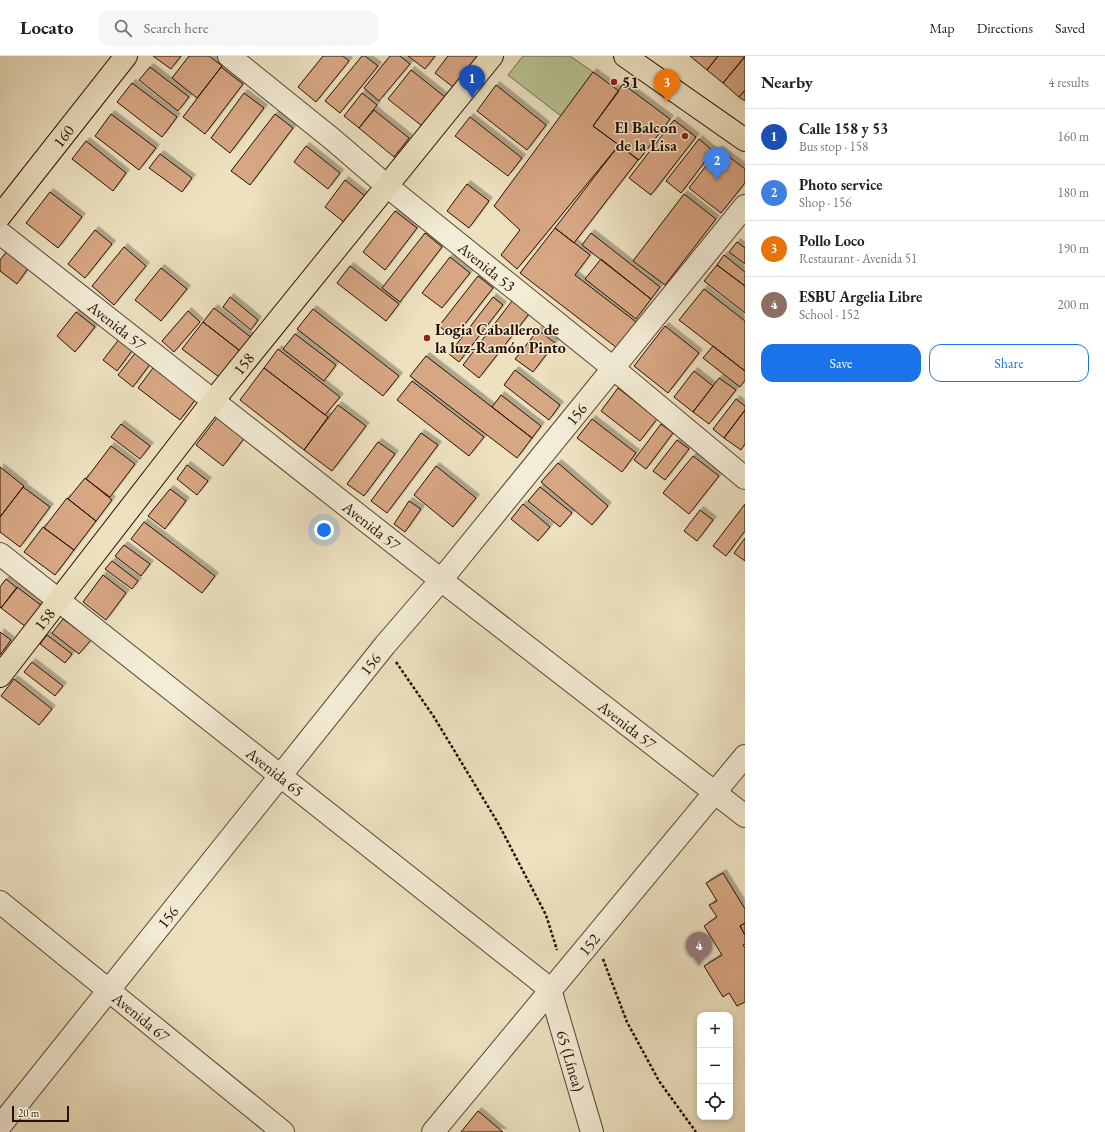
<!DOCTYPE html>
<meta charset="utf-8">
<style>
:root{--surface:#fff;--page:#f6f6f6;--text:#222;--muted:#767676;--line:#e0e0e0;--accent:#1a73e8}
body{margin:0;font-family:"EB Garamond",serif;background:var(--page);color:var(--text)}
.controls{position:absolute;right:12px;bottom:12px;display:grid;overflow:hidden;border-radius:8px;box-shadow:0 2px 6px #0003}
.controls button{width:36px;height:36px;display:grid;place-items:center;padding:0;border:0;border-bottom:1px solid var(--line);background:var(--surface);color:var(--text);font:20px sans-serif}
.scale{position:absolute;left:12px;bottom:10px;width:57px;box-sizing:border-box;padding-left:4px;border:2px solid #291000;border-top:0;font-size:11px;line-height:14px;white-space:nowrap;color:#291000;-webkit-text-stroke:3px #f3ecd6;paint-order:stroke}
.you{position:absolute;left:324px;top:474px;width:14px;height:14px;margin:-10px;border:3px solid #fff;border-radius:50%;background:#1a73e8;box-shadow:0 0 0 6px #1a73e833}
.badge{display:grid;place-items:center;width:26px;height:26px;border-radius:50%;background:var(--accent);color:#fff;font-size:13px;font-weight:700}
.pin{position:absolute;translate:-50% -33px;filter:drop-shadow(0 1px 2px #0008)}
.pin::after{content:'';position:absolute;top:21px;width:14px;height:12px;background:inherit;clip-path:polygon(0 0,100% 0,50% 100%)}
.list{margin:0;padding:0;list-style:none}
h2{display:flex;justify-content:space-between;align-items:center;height:52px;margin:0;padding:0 16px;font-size:17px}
h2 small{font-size:13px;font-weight:400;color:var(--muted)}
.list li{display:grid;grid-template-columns:26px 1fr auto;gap:12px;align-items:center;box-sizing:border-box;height:56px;padding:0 16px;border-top:1px solid var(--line)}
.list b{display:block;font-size:15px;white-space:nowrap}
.list p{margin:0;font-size:13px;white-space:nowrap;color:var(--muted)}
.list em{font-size:13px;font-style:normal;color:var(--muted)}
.actions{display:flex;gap:8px;padding:12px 16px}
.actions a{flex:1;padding:9px 0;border:1px solid var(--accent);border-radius:12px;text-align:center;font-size:14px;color:var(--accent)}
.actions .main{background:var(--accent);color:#fff}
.icon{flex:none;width:22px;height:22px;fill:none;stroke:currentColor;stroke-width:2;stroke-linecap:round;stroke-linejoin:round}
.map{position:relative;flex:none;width:745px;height:1076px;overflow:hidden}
header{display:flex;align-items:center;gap:24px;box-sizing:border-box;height:56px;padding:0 20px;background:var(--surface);border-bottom:1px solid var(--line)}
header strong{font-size:19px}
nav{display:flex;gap:22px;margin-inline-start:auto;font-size:14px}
.search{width:280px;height:36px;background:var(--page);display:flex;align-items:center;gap:10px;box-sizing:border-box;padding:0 14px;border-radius:12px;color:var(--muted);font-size:15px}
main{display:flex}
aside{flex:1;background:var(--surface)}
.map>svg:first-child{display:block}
.green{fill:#b8c393;stroke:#706a4a}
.building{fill:#d7a683;stroke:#291000;filter:url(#shadow)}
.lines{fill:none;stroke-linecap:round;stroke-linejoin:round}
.minor-casing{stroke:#5a4430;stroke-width:24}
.major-casing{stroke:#291000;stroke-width:24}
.path{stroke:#291000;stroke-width:2.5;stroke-dasharray:3 2;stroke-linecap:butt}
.minor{stroke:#f3ecd6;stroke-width:22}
.major{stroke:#ede1c0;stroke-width:22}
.poi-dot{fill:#8f2418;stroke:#f3ecd6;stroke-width:1.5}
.labels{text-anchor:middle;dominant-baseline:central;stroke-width:3;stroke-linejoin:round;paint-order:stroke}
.poi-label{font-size:16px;font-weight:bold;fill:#291000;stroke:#f3ecd6;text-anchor:start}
.street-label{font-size:16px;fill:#291000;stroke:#f3ecd6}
</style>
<header>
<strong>Locato</strong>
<div class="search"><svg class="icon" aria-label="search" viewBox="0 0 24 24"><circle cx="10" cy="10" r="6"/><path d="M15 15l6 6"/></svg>Search here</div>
<nav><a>Map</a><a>Directions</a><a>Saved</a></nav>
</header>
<main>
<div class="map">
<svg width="745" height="1076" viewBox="0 0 745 1076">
<defs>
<filter id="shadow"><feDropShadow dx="3.5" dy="-3.5" stdDeviation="0" flood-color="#0004"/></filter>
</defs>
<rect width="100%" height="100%" fill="#ede1c0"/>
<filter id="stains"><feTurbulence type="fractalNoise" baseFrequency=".005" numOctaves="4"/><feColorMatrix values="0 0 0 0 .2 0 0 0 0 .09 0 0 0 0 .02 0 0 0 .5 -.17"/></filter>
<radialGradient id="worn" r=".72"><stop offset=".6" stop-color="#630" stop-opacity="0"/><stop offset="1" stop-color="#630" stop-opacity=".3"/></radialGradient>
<path class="green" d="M523,0H570L593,16L561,60L508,19Z"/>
<path class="building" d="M153,0H181L171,13Z
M189,0H209L222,10L197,42L172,22Z
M323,0H343L349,5L316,46L298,31Z
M362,0H365L378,10L340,57L325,45Z
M390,0H400L410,8L379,45L364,32Z
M408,0H435L425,13Z
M448,0H479L453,31L435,17Z
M690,0H718L707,14Z
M718,0H745L723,27L707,14Z
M745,1V34L739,41L723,27Z
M150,11L189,41L178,55L139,24Z
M221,11L243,28L205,78L183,61Z
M411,14L445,41L422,70L388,43Z
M593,16L619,35L593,70L619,89L517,213L501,199L520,174L494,150Z
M132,27L177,61L162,81L117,46Z
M623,28L670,63L639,104L593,70Z
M496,29L546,69L527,94L477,55Z
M745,34V45L739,41Z
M244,37L264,52L230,97L211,82Z
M362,37L377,49L359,72L344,60Z
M374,54L409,82L394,101L359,72Z
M111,58L156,92L139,114L95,80Z
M275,58L293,72L250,129L231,115Z
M470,61L522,102L508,120L455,80Z
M674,64L696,81L651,139L629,122Z
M699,83L713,95L681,137L666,125Z
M86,85L126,117L113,135L72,103Z
M619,89L638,104L574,187L555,172Z
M306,90L340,117L328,133L294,106Z
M719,93L745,113V127L721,157L689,132Z
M160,98L192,122L182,136L149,112Z
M345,124L365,140L345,167L325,151Z
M467,128L489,145L469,172L447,155Z
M50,136L82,161L58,192L26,167Z
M684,138L716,163L665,229L633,205Z
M395,155L417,172L385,214L363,196Z
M555,172L590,199L575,219L636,266L617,292L520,217Z
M95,174L112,188L85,222L68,208Z
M425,177L442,191L400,246L382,232Z
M591,177L660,231L651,243L582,189Z
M737,186L745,192V208L729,196Z
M124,191L146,210L114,249L92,230Z
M8,194L29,211L17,228L0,215V204Z
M724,199L745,216V230L717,209Z
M450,201L470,217L442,252L422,237Z
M601,203L651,243L636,263L585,223Z
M717,209L745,230V257L704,225Z
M350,210L399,248L386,265L337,227Z
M161,212L187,233L161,265L135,244Z
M478,220L493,232L454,282L439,270Z
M704,233L745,265V315L679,264Z
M230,241L258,264L251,274L223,251Z
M493,241L503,249L459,306L449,298Z
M512,245L529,258L479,322L463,309Z
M214,252L253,283L243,297L203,266Z
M313,253L399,320L383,340L297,273Z
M188,255L200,266L174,296L162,285Z
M76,256L95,271L75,296L57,280Z
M203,266L240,295L219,321L182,293Z
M665,270L699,297L668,337L634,310Z
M538,274L555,287L533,316L515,303Z
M295,278L336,309L324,325L283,293Z
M120,282L134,292L117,315L103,304Z
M713,290L745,315V324L740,331L703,302Z
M278,293L340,341L325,359L264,312Z
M136,296L151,307L133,331L118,319Z
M426,300L532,382L517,402L410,320Z
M153,312L195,344L180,364L138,332Z
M264,312L328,361L304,394L240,344Z
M515,314L560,349L549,364L504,329Z
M694,315L713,330L693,356L674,341Z
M719,322L736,334L709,368L693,356Z
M412,325L484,381L469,400L397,344Z
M618,332L657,363L640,385L601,355Z
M501,339L541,370L532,382L492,351Z
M736,343L745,350V354L724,382L713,373Z
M338,349L366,370L332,415L304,394Z
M745,354V388L741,394L724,382Z
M219,359L246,380L223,410L196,389Z
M592,363L636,397L622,416L577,382Z
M121,368L150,390L140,403L111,381Z
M661,368L673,377L646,413L634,404Z
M421,377L438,389L387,457L371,445Z
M677,384L689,393L665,424L653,415Z
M378,386L395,398L364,440L347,428Z
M111,390L135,408L110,441L86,423Z
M693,400L719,420L689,458L663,437Z
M558,407L608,450L592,469L541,426Z
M187,409L208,425L197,439L177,423Z
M436,410L476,442L453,471L414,439Z
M0,411L24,430L0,461Z
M85,422L112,444L96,465L68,443Z
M23,431L50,451L20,491L0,476V461Z
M540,431L572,457L560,471L528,445Z
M170,433L186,445L165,473L148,460Z
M67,442L96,465L74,494L44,472Z
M409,445L421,453L405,476L394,468Z
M523,448L550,471L538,485L511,463Z
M745,448V475L726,500L713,490Z
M700,454L713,464L697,485L684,475Z
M144,466L215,520L202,537L131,483Z
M43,471L74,494L55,519L24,496Z
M745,482V505L734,497Z
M124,489L150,508L141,520L115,500Z
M112,505L138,525L132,533L105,513Z
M103,519L126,537L106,564L83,546Z
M6,523L17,532L1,552L0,551V531Z
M17,531L42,550L26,571L1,552Z
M63,563L91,584L79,598L52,577Z
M0,576L11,584L0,599Z
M47,579L72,598L65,607L40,588Z
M32,606L63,630L55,640L24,616Z
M14,623L52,653L39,669L1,640Z
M723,817L745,853V867L740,870L745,879V888L743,889L745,892V946L737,950L729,937L723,941L704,910L722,899L704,870L717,861L709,849L717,845L706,827Z
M745,867V879L740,870Z
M478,1055L503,1076H461Z"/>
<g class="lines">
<defs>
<g id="minor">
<path id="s1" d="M229,0L331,82L387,130L613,312L745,422"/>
<path id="s2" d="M0,177L441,524L745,760"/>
<path id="s3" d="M0,498L550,933L592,1076"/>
<path id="s4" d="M0,846L283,1076"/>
<path id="s5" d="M0,1070L385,589L441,524L745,150"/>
<path id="s6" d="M433,1076L745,700"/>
</g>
<g id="major">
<path d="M625,0L745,84"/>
<path id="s7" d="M0,160L126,0"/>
<path id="s8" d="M0,620L213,345L492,0"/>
</g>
</defs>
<use href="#minor" class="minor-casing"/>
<use href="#major" class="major-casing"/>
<path class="path" d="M396,606L434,661L498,767L546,859L557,894
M603,903L627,966L659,1025L696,1076"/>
<use href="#minor" class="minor"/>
<use href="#major" class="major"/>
</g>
<g class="poi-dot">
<circle cx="614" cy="26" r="4"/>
<circle cx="685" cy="80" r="4"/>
<circle cx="427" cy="282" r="4"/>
</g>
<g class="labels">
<g class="poi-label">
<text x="622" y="26">51</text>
<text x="677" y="71" text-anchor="end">El Balcon<tspan x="677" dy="18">de la Lisa</tspan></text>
<text x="435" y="273">Logia Caballero de<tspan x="435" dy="18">la luz-Ramón Pinto</tspan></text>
</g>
<g class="street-label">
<text stroke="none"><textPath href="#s7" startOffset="102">160</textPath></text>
<text stroke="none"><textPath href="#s1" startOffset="333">Avenida 53</textPath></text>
<text stroke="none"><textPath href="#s2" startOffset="149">Avenida 57</textPath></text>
<text stroke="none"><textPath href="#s8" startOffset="396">158</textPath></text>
<text stroke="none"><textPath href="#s5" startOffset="916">156</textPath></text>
<text stroke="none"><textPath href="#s2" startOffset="473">Avenida 57</textPath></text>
<text stroke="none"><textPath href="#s8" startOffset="72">158</textPath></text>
<text stroke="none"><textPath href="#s5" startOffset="592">156</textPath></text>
<text stroke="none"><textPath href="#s2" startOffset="797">Avenida 57</textPath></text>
<text stroke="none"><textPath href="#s3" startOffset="351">Avenida 65</textPath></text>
<text stroke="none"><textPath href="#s5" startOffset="268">156</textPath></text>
<text stroke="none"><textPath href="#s6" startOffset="244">152</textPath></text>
<text stroke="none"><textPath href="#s4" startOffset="182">Avenida 67</textPath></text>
<text stroke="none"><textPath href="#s3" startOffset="776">65 (Línea)</textPath></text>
</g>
</g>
<rect width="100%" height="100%" filter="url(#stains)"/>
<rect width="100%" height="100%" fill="url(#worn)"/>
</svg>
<div class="controls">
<button>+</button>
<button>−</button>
<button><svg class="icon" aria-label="locate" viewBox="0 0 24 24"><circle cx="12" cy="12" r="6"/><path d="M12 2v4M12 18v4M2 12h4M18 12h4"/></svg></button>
</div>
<div class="scale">20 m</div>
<div class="you"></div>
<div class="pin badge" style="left:472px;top:42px;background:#1a4fb4">1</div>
<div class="pin badge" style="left:717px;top:124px;background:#3f7fe0">2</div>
<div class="pin badge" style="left:667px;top:46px;background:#e8710a">3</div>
<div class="pin badge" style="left:699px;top:909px;background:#8d6e63">4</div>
</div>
<aside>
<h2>Nearby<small>4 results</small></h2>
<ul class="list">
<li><span class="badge" style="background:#1a4fb4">1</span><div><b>Calle 158 y 53</b><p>Bus stop · 158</p></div><em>160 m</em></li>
<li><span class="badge" style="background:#3f7fe0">2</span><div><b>Photo service</b><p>Shop · 156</p></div><em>180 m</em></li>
<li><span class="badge" style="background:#e8710a">3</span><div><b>Pollo Loco</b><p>Restaurant · Avenida 51</p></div><em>190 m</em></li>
<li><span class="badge" style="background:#8d6e63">4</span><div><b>ESBU Argelia Libre</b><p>School · 152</p></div><em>200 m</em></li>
</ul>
<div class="actions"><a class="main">Save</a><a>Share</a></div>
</aside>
</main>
